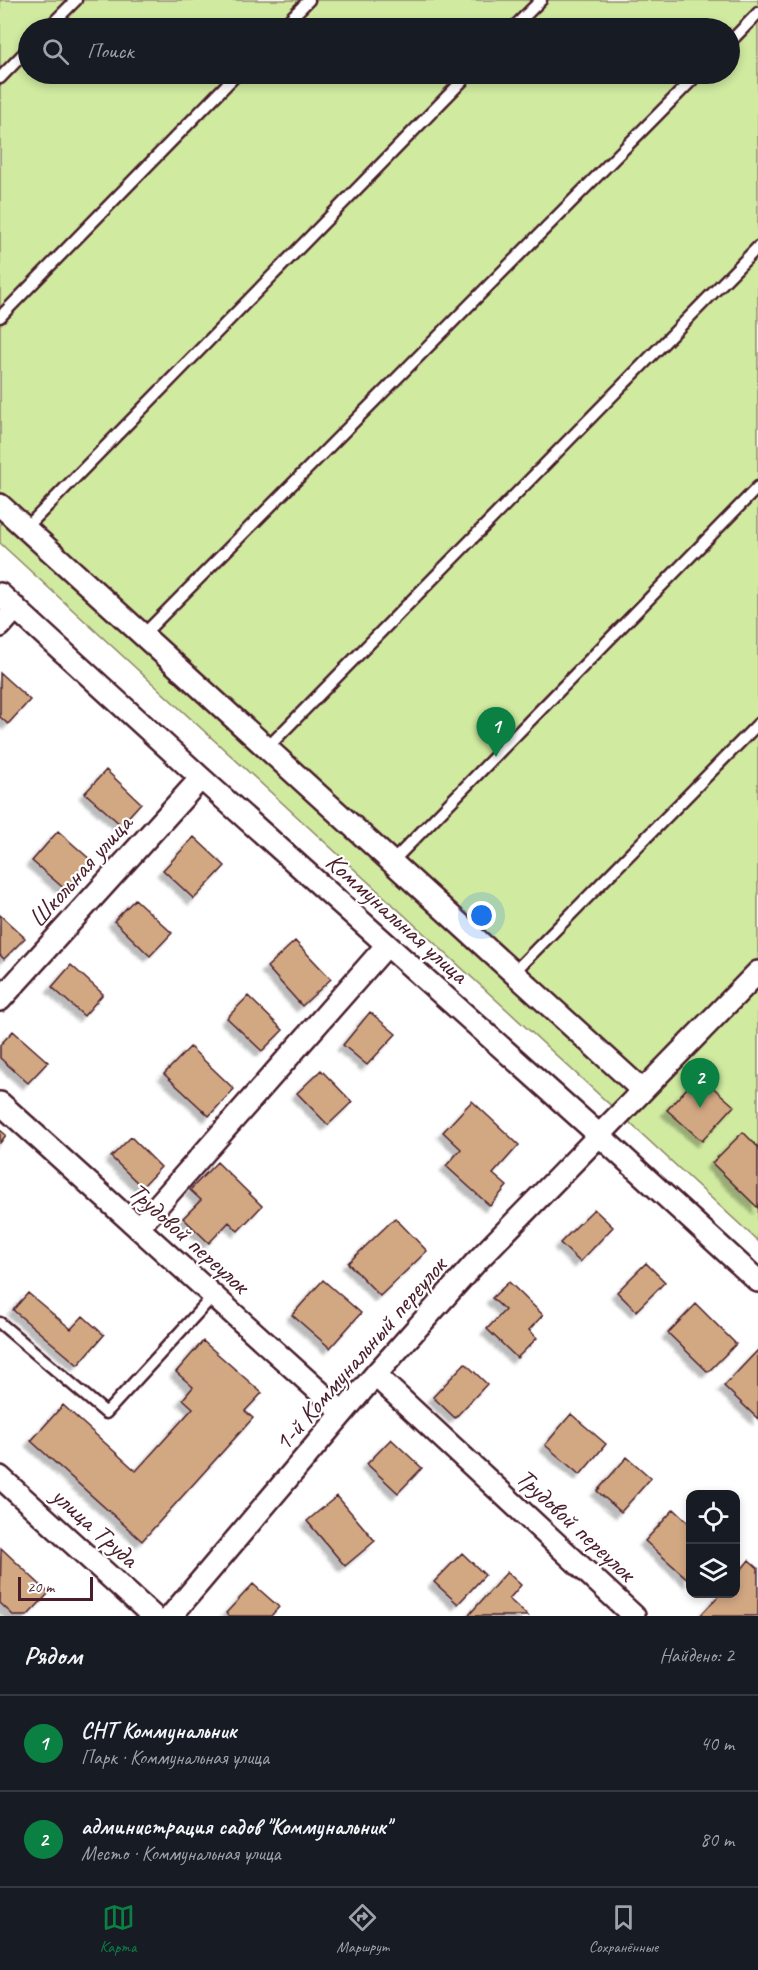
<!DOCTYPE html>
<html lang="ru">
<meta charset="utf-8">
<style>
:root{--surface:#171b24;--page:#20242c;--text:#f1f3f6;--muted:#9ea1a6;--line:#363941;--accent:#0b8043}
body{margin:0;font-family:Caveat,sans-serif;background:var(--page);color:var(--text)}
.controls{position:absolute;right:18px;bottom:18px;display:grid;overflow:hidden;border-radius:12px;box-shadow:0 3px 9px #0003}
.controls button{width:54px;height:54px;display:grid;place-items:center;padding:0;border:0;border-bottom:2px solid var(--line);background:var(--surface);color:var(--text);font:30px sans-serif}
.scale{position:absolute;left:18px;bottom:15px;width:75px;box-sizing:border-box;padding-left:6px;border:3px solid #4a1f2b;border-top:0;font-size:16px;line-height:21px;white-space:nowrap;color:#4a1f2b;-webkit-text-stroke:4px #fff;paint-order:stroke}
.you{position:absolute;left:482px;top:916px;width:21px;height:21px;margin:-15px;border:4px solid #fff;border-radius:50%;background:#1a73e8;box-shadow:0 0 0 9px #1a73e833}
.badge{display:grid;place-items:center;width:39px;height:39px;border-radius:50%;background:var(--accent);color:#fff;font-size:20px;font-weight:700}
.pin{position:absolute;translate:-50% -50px;filter:drop-shadow(0 2px 3px #0008)}
.pin::after{content:'';position:absolute;top:32px;width:21px;height:18px;background:inherit;clip-path:polygon(0 0,100% 0,50% 100%)}
.list{margin:0;padding:0;list-style:none}
h2{display:flex;justify-content:space-between;align-items:center;height:78px;margin:0;padding:0 24px;font-size:26px}
h2 small{font-size:20px;font-weight:400;color:var(--muted)}
.list li{display:grid;grid-template-columns:39px 1fr auto;gap:18px;align-items:center;box-sizing:border-box;height:96px;padding:0 24px;border-top:2px solid var(--line)}
.list b{display:block;font-size:22px;white-space:nowrap}
.list p{margin:0;font-size:20px;white-space:nowrap;color:var(--muted)}
.list em{font-size:20px;font-style:normal;color:var(--muted)}
.icon{flex:none;width:33px;height:33px;fill:none;stroke:currentColor;stroke-width:2;stroke-linecap:round;stroke-linejoin:round}
.map{position:relative;flex:none;width:758px;height:1616px;overflow:hidden}
.search{position:absolute;background:var(--surface);box-shadow:0 3px 9px #0003;left:18px;right:18px;top:18px;height:66px;display:flex;align-items:center;gap:15px;box-sizing:border-box;padding:0 21px;border-radius:33px;color:var(--muted);font-size:22px}
.sheet{height:270px;background:var(--surface)}
nav{display:flex;justify-content:space-around;align-items:center;box-sizing:border-box;height:84px;border-top:2px solid var(--line);background:var(--surface);font-size:16px;color:var(--muted)}
nav a{display:grid;justify-items:center;gap:3px}
nav .on{color:var(--accent)}
.map>svg:first-child{display:block}
.green{fill:#d0eaa0;stroke:#8d8466;stroke-width:1.5;fill-rule:evenodd}
.building{fill:#d2a883;stroke:#4a1f2b;stroke-width:1.5;filter:url(#shadow)}
.lines{fill:none;stroke-linecap:round;stroke-linejoin:round}
.service-casing{stroke:#4a1f2b;stroke-width:15}
.minor-casing{stroke:#4a1f2b;stroke-width:26}
.service{stroke:#fff;stroke-width:10}
.minor{stroke:#fff;stroke-width:21}
.labels{text-anchor:middle;dominant-baseline:central;stroke-width:4.5;stroke-linejoin:round;paint-order:stroke}
.street-label{font-size:26px;fill:#4a1f2b;stroke:#fff}
</style>
<div class="map">
<svg width="758" height="1616" viewBox="0 0 758 1616">
<defs>
<filter id="shadow"><feDropShadow dx="-5.5" dy="5.5" stdDeviation="1.5" flood-color="#0004"/></filter>
</defs>
<rect width="100%" height="100%" fill="#fff"/>
<filter id="ink" filterUnits="userSpaceOnUse"><feTurbulence type="fractalNoise" baseFrequency=".0167" numOctaves="2"/><feDisplacementMap in="SourceGraphic" scale="12" xChannelSelector="R" yChannelSelector="G"/><feConvolveMatrix kernelMatrix="1 2 1 2 8 2 1 2 1" color-interpolation-filters="sRGB"/></filter>
<g filter="url(#ink)">
<path class="green" d="M0,0H758V1241L0,543ZM28,28H730V74H28Z"/>
<path class="building" d="M0,673L30,700L8,724L0,717Z
M106,770L141,803L121,825L85,793Z
M58,831L93,862L67,891L32,861Z
M194,837L225,866L194,899L163,870Z
M135,899L172,933L150,956L114,921Z
M0,915L25,938L4,959L0,955Z
M295,941L331,979L302,1006L267,967Z
M71,965L103,994L84,1016L52,987Z
M248,996L283,1030L262,1051L227,1018Z
M370,1012L396,1034L367,1065L343,1045Z
M13,1031L48,1062L28,1083L0,1058V1045Z
M190,1047L234,1089L209,1116L164,1074Z
M321,1070L352,1102L328,1125L297,1093Z
M699,1075L734,1106L702,1141L667,1110Z
M472,1101L519,1145L493,1174L507,1186L490,1206L446,1166L461,1149L443,1132Z
M0,1130L6,1135L0,1143Z
M743,1132L758,1147V1208L712,1163Z
M131,1137L161,1167L142,1187L111,1157Z
M217,1162L262,1206L238,1231L229,1222L209,1243L183,1218L201,1200L190,1190Z
M594,1209L613,1227L580,1262L560,1243Z
M395,1218L427,1251L380,1296L348,1263Z
M646,1263L665,1282L636,1311L617,1292Z
M323,1280L361,1313L330,1348L292,1315Z
M509,1282L543,1315L529,1330L537,1338L517,1358L487,1329L505,1310L492,1298Z
M28,1293L71,1329L83,1316L104,1335L78,1365L13,1310Z
M696,1304L736,1344L708,1372L668,1333Z
M203,1341L262,1393L245,1411L253,1418L142,1541L31,1441L63,1405L136,1471L193,1408L183,1399L193,1387L176,1372Z
M758,1350V1419L724,1386Z
M465,1363L487,1384L455,1418L433,1397Z
M571,1414L606,1444L580,1475L545,1445Z
M391,1439L422,1468L398,1493L367,1464Z
M627,1457L651,1478L621,1512L597,1491Z
M337,1496L375,1541L345,1566L307,1521Z
M674,1509L690,1524V1581L645,1541Z
M1,1548L49,1593L27,1616H14L0,1603Z
M462,1553L485,1575L458,1604L434,1582Z
M749,1560L758,1568V1616H700L720,1594H736V1576Z
M507,1572L521,1585L509,1599L528,1616H468Z
M253,1584L279,1607L271,1616H229L226,1613Z"/>
<g class="lines">
<defs>
<path id="service" d="M48,28L76,0
M281,28L309,0
M513,28L541,0
M730,42L758,13
M0,78L28,49
M0,317L237,74
M26,528L469,74
M143,635L698,74
M267,748L758,247
M392,862L758,487
M513,973L758,724
M0,1323L106,1413L213,1296"/>
<path id="minor" d="M0,505L642,1090
M0,594L201,778L598,1134L758,1281
M0,626L16,608
M0,1000L201,778
M0,1103L343,1413
M138,1228L387,945
M375,1375L634,1616
M0,1477L153,1616
M171,1616L375,1375L476,1262L758,972"/>
</defs>
<use href="#service" class="service-casing"/>
<use href="#minor" class="minor-casing"/>
<use href="#service" class="service"/>
<use href="#minor" class="minor"/>
</g>
</g>
<g class="labels">
<g class="street-label">
<text transform="translate(80 871) rotate(-48)">Школьная улица</text>
<text transform="translate(397 918) rotate(42)">Коммунальная улица</text>
<text transform="translate(189 1238) rotate(42)">Трудовой переулок</text>
<text transform="translate(360 1354) rotate(-49)">1-й Коммунальный переулок</text>
<text transform="translate(576 1525) rotate(43)">Трудовой переулок</text>
<text transform="translate(95 1527) rotate(42)">улица Труда</text>
</g>
</g>
</svg>
<div class="controls">
<button><svg class="icon" aria-label="locate" viewBox="0 0 24 24"><circle cx="12" cy="12" r="6"/><path d="M12 2v4M12 18v4M2 12h4M18 12h4"/></svg></button>
<button><svg class="icon" aria-label="layers" viewBox="0 0 24 24"><path d="M12 4l9 5-9 5-9-5zM3 14l9 5 9-5"/></svg></button>
</div>
<div class="scale">20 m</div>
<div class="you"></div>
<div class="pin badge" style="left:496px;top:757px">1</div>
<div class="pin badge" style="left:700px;top:1108px">2</div>
<div class="search"><svg class="icon" aria-label="search" viewBox="0 0 24 24"><circle cx="10" cy="10" r="6"/><path d="M15 15l6 6"/></svg>Поиск</div>
</div>
<section class="sheet">
<h2>Рядом<small>Найдено: 2</small></h2>
<ul class="list">
<li><span class="badge">1</span><div><b>СНТ Коммунальник</b><p>Парк · Коммунальная улица</p></div><em>40 m</em></li>
<li><span class="badge">2</span><div><b>администрация садов &quot;Коммунальник&quot;</b><p>Место · Коммунальная улица</p></div><em>80 m</em></li>
</ul>
</section>
<nav>
<a class="on"><svg class="icon" aria-label="map" viewBox="0 0 24 24"><path d="M3 6l6-2 6 2 6-2v14l-6 2-6-2-6 2zM9 4v14M15 6v14"/></svg>Карта</a>
<a><svg class="icon" aria-label="directions" viewBox="0 0 24 24"><path d="M12 3l9 9-9 9-9-9zM9 14v-3h6M13 9l2 2-2 2"/></svg>Маршрут</a>
<a><svg class="icon" aria-label="saved" viewBox="0 0 24 24"><path d="M7 4h10v16l-5-4-5 4z"/></svg>Сохранённые</a>
</nav>
